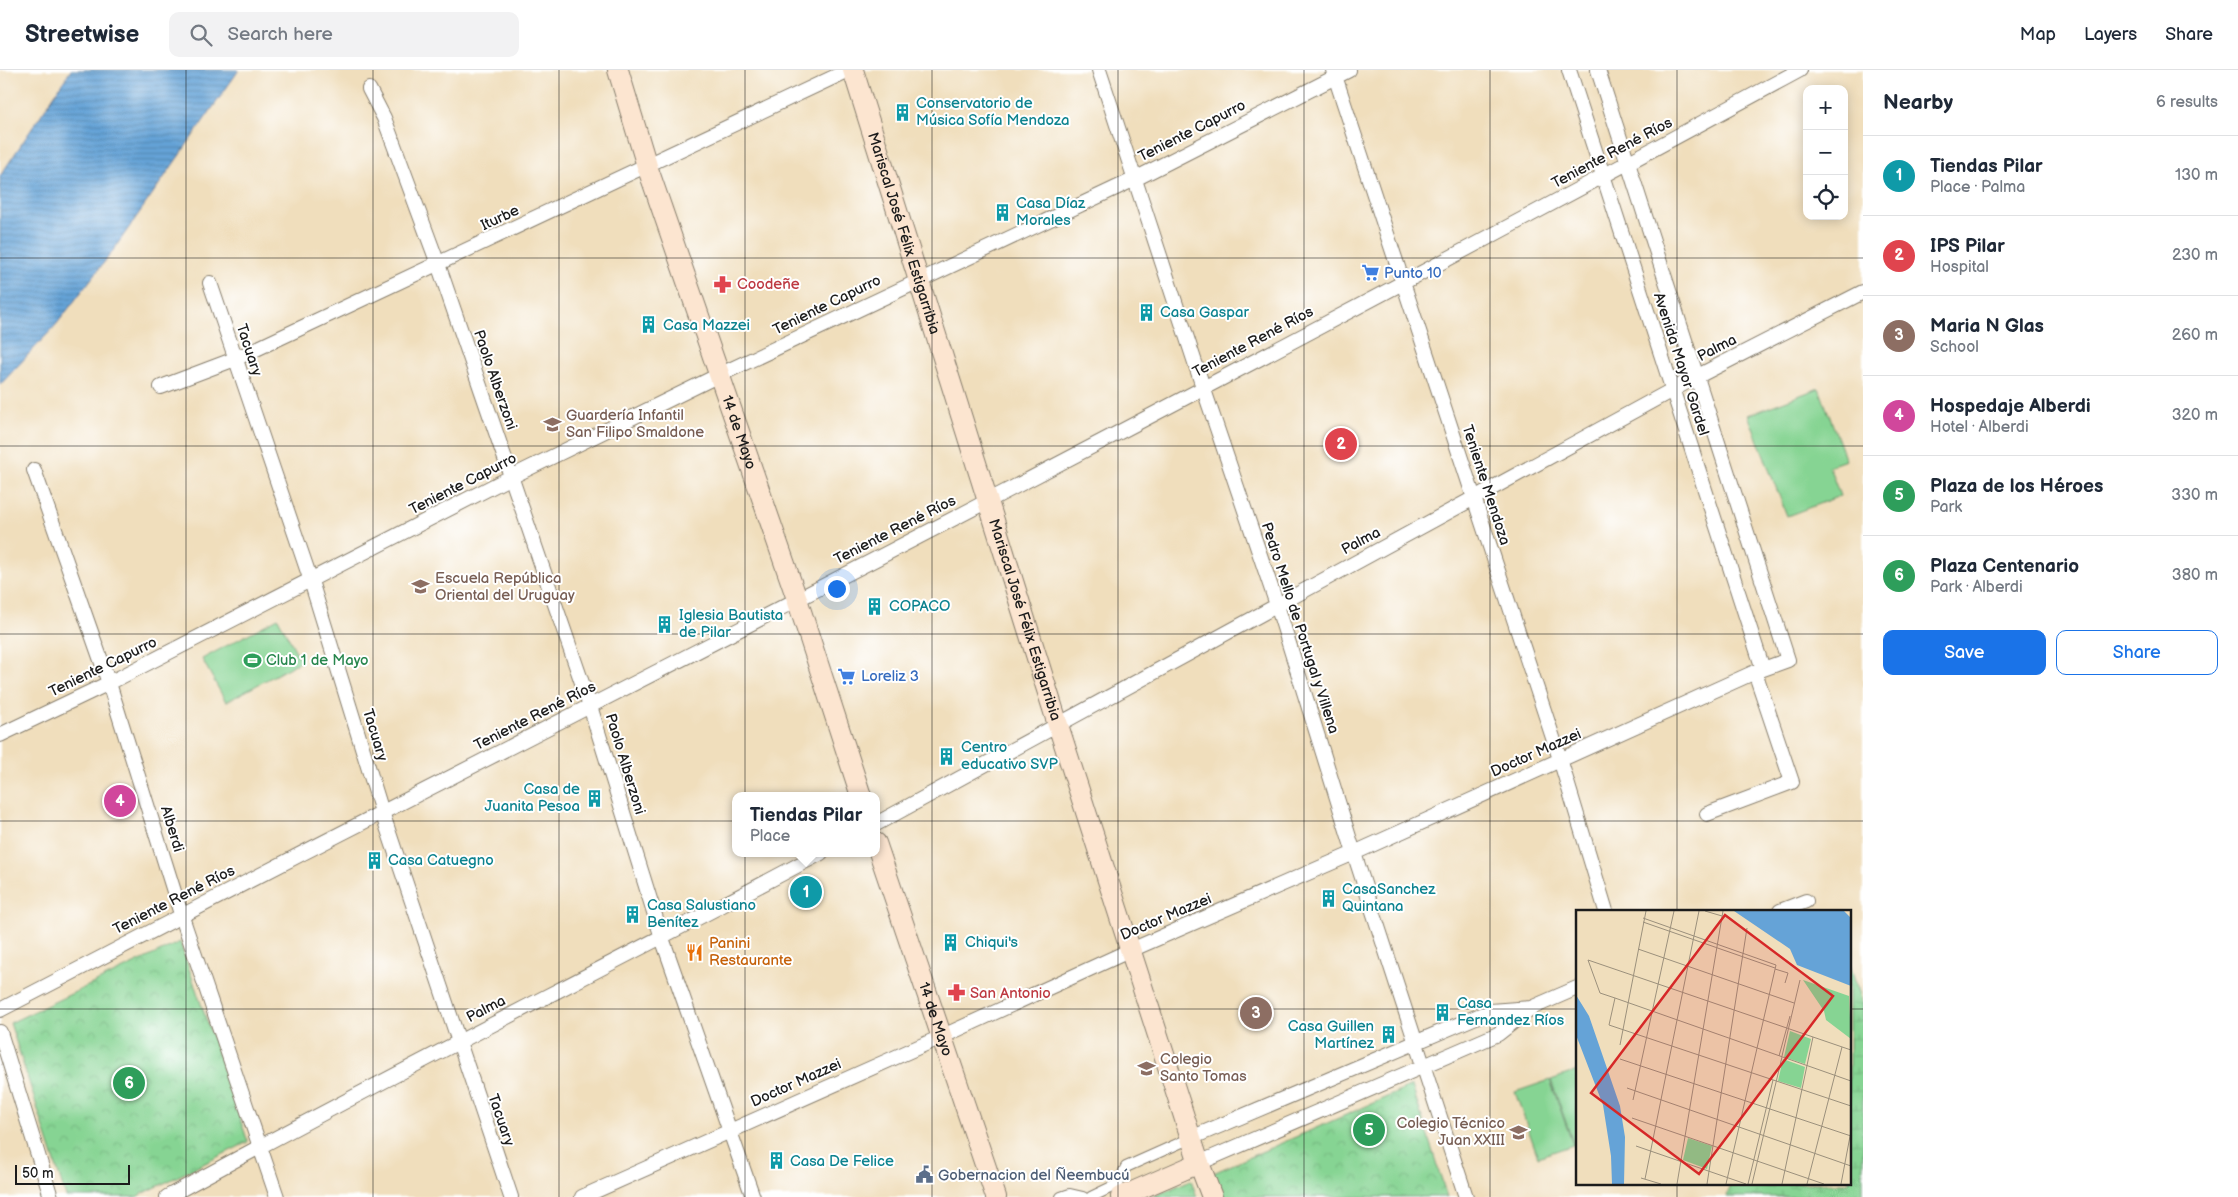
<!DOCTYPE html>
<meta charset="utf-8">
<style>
:root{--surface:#fff;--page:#f2f2f3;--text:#1f2937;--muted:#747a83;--line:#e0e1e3;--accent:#1a73e8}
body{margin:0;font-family:"Balsamiq Sans",sans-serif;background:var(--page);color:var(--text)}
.controls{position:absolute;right:15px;top:15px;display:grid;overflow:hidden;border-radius:10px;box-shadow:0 2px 12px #0003}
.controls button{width:45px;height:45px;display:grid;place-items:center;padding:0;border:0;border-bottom:1px solid var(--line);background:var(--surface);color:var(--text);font:25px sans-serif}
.scale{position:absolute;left:15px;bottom:12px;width:115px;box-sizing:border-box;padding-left:5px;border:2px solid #1c1c1c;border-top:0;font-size:14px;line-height:18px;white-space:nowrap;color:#1c1c1c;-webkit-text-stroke:4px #fff;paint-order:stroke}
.you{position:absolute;left:836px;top:518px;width:18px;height:18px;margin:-12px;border:4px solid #fff;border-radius:50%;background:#1a73e8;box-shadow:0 0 0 8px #1a73e833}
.badge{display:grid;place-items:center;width:32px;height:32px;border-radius:50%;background:var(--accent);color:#fff;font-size:16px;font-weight:700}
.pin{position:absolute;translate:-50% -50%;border:2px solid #fff;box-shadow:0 1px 5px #0006}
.popup{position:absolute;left:732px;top:722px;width:148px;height:65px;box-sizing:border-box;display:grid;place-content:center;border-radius:10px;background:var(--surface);filter:drop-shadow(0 1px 4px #0005);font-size:16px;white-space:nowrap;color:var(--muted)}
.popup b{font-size:19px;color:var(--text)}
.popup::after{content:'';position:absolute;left:50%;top:100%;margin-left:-10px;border:10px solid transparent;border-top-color:var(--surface)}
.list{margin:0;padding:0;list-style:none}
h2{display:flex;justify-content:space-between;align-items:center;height:65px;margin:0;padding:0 20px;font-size:21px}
h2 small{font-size:16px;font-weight:400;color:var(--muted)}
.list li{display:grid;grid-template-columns:32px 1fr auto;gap:15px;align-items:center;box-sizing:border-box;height:80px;padding:0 20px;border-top:1px solid var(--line)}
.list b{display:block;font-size:19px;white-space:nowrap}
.list p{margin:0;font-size:16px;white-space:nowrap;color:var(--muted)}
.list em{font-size:16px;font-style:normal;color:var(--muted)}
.actions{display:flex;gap:10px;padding:15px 20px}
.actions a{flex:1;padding:11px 0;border:1px solid var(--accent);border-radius:10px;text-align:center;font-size:18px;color:var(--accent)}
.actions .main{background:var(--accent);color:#fff}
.icon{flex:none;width:28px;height:28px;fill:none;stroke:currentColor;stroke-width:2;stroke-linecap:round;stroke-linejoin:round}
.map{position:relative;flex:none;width:1863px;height:1127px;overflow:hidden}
header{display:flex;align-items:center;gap:30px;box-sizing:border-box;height:70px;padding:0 25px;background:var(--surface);border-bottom:1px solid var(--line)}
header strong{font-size:24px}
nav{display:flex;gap:28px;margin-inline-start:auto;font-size:18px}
.search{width:350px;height:45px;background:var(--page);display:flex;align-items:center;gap:12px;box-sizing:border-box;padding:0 18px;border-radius:10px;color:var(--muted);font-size:19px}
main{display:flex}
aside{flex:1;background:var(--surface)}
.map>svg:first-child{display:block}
.grass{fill:#86d493;stroke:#517858}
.wetland{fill:url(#wetland-marsh);stroke:#517858}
.park{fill:url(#park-crowns);stroke:#517858}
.water{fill:url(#water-rules);stroke:#40607a}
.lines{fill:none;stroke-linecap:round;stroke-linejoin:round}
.pedestrian-casing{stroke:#867d6c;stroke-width:12}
.minor-casing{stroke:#867d6c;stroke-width:16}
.secondary-casing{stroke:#867d6c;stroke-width:22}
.pedestrian{stroke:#fff;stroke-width:10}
.minor{stroke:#fff;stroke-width:14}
.secondary{stroke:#fce5d0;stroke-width:20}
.grid{fill:none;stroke:#1c1c1c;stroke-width:1;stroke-opacity:0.55}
.labels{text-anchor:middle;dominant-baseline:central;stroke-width:4;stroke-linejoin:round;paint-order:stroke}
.culture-label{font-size:15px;fill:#0d838f;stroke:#fff;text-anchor:start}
.street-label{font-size:15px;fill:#1c1c1c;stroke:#fff}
.shop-label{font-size:15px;fill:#366cbe;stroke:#fff;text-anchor:start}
.health-label{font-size:15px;fill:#be3a42;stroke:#fff;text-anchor:start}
.education-label{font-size:15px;fill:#785e54;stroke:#fff;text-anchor:start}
.leisure-label{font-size:15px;fill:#27864d;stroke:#fff;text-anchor:start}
.food-label{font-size:15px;fill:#c56008;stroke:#fff;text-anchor:start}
.service-label{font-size:15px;fill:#4e5e75;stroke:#fff;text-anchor:start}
.inset-road{fill:none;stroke:#9b907c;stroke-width:1}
.view{fill:#d62828;fill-opacity:0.15;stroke:#d62828;stroke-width:2.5}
.inset-edge{fill:none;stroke:#1c1c1c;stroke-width:2.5}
</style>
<header>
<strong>Streetwise</strong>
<div class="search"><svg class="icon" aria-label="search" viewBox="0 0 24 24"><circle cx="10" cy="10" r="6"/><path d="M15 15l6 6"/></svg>Search here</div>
<nav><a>Map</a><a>Layers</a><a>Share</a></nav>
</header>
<main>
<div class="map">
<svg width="1863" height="1127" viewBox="0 0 1863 1127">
<defs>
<pattern id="wetland-marsh" width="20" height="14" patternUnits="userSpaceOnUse" patternTransform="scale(1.25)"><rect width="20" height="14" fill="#86d493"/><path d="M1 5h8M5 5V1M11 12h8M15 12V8" fill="none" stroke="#73b57e"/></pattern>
<pattern id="park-crowns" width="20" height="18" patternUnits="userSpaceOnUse" patternTransform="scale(1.25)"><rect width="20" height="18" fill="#86d493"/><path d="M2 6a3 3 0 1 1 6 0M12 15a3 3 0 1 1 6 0" fill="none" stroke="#73b57e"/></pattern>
<pattern id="water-rules" width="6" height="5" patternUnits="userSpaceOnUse" patternTransform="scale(1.25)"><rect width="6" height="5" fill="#65a3d7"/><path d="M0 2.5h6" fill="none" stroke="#5284ae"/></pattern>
</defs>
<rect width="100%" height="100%" fill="#fff"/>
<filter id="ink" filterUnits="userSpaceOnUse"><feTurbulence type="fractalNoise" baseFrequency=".02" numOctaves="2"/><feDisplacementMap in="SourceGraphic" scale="10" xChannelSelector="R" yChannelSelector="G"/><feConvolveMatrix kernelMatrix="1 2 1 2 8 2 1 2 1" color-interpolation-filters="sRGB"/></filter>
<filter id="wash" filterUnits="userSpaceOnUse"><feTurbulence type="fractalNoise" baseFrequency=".0096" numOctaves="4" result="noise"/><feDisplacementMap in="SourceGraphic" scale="20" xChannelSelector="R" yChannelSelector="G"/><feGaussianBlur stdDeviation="1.12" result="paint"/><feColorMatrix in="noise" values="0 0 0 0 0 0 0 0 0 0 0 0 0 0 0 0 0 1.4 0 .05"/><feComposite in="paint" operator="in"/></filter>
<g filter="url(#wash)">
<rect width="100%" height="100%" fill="#f0debc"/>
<path class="grass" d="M1819,318L1846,390L1829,396L1840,426L1787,446L1748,345Z
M278,548L301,591L226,632L202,589Z
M1577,1001V1074L1574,1075L1551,1010Z
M1550,1010L1573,1075L1538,1087L1515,1022Z"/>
<path class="wetland" d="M1849,892L1863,934V1127H1727L1730,1113H1849Z"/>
<path class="park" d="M180,872L248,1072L136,1127H66L10,953Z
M1412,1016L1447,1127H1219L1211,1104Z
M1191,1110L1197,1127H1152Z"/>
<path class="water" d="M71,0H239L112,182L56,255L0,315V106Z"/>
</g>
<g filter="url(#ink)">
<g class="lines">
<defs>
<path id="pedestrian" d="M1061,1127L1070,1124L1083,1127
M1091,1127L1118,1114L1126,1097L1191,1068"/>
<path id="minor" d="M1099,0L1203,317L1277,535L1354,783L1466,1127
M1333,0L1560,689L1606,841
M1569,0L1763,599
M369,19L384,48L438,194L590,636L662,868L753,1127
M210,213L311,511L382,742L511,1127
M161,317L235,289L849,0
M34,400L109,613L181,844L277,1127
M0,665L109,613L511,407L719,305L1135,109L1349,0
M1707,744L1792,712L1755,602
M876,754L1696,307L1863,222
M1780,841L1806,831
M0,940C196,837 393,737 590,636C995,429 1399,217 1800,0
M0,962L51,1127
M1191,1068L1490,941L1531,938
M1199,1093L1498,964L1531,938L1577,918
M167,1127C383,1008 604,899 821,783
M582,1127L941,967L1131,880L1354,783L1755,602L1788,590L1598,0"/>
<g id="secondary">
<path id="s1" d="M618,0L647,96L797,529L861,726"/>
<path id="s2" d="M853,0L1058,655L1199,1093L1212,1127"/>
<path id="s3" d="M876,773L996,1127"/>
<path d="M1121,1127L1199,1093"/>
</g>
</defs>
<use href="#pedestrian" class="pedestrian-casing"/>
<use href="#minor" class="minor-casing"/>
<use href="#secondary" class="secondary-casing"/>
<use href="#pedestrian" class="pedestrian"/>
<use href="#minor" class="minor"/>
<use href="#secondary" class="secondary"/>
</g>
</g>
<path class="grid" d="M186,0V1127M373,0V1127M559,0V1127M745,0V1127M932,0V1127M1118,0V1127M1304,0V1127M1490,0V1127M1677,0V841M0,188H1863M0,376H1863M0,564H1863M0,751H1863M0,939H1577M1849,939H1863M1677,1113V1127"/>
<defs>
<symbol id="building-bare" viewBox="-9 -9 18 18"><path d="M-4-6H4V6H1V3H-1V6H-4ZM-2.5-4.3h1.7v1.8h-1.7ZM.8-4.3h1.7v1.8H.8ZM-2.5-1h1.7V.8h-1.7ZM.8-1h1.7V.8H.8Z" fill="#0f9aa8" stroke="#fff" stroke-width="2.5" paint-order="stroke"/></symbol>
<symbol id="supermarket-bare" viewBox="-9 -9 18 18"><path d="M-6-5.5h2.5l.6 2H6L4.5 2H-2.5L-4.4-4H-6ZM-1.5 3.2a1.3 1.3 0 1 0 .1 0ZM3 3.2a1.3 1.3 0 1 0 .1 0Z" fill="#3f7fe0" stroke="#fff" stroke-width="2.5" paint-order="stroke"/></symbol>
<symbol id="pharmacy-bare" viewBox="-9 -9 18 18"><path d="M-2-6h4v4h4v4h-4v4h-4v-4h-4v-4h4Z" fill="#e0444e" stroke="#fff" stroke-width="2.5" paint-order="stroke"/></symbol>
<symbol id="school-bare" viewBox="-9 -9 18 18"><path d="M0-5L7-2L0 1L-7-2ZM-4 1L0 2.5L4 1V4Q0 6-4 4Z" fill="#8d6e63" stroke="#fff" stroke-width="2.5" paint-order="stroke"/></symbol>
<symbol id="stadium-bare" viewBox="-9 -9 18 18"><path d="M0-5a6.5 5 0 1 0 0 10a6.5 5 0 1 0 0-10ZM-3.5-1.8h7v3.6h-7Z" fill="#2e9e5b" stroke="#fff" stroke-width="2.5" paint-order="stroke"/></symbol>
<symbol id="restaurant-bare" viewBox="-9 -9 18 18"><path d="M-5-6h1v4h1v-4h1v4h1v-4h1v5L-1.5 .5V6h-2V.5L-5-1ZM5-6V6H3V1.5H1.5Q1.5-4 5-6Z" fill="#e8710a" stroke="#fff" stroke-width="2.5" paint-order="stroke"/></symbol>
<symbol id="civic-bare" viewBox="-9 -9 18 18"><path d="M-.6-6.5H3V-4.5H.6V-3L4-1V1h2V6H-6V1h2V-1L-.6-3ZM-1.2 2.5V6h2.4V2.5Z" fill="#5c6f8a" stroke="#fff" stroke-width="2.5" paint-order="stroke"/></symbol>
</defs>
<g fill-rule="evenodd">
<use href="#building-bare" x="890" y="30" width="25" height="25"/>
<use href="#building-bare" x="990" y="130" width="25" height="25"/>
<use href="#supermarket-bare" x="1358" y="190" width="25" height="25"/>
<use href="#pharmacy-bare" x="710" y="202" width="25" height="25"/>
<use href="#building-bare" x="1134" y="230" width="25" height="25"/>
<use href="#building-bare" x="636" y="242" width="25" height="25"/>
<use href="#school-bare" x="540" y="342" width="25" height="25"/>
<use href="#school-bare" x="408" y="504" width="25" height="25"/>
<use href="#building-bare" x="862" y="524" width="25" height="25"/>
<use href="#building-bare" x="652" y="542" width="25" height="25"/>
<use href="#stadium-bare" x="240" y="578" width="25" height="25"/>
<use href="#supermarket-bare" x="834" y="594" width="25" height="25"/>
<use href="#building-bare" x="934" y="674" width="25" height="25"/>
<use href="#building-bare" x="582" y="716" width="25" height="25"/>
<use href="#building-bare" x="362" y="778" width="25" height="25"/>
<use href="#building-bare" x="1316" y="816" width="25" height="25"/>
<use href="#building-bare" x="620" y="832" width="25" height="25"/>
<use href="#building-bare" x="938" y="860" width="25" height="25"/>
<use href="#restaurant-bare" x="682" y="870" width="25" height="25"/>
<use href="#pharmacy-bare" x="944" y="910" width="25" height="25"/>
<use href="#building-bare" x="1430" y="930" width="25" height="25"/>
<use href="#building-bare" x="1376" y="952" width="25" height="25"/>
<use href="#school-bare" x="1134" y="986" width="25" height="25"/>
<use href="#school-bare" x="1506" y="1050" width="25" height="25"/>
<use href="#building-bare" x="764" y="1078" width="25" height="25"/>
<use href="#civic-bare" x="912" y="1092" width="25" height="25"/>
</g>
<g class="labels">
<g class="culture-label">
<text x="916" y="33">Conservatorio de<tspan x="916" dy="17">Música Sofía Mendoza</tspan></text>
<text x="1016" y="133">Casa Díaz<tspan x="1016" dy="17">Morales</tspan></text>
<text x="1160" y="242">Casa Gaspar</text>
<text x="663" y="255">Casa Mazzei</text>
<text x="889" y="536">COPACO</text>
<text x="679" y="545">Iglesia Bautista<tspan x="679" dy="17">de Pilar</tspan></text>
<text x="961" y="677">Centro<tspan x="961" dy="17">educativo SVP</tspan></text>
<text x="580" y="719" text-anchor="end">Casa de<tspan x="580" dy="17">Juanita Pesoa</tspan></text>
<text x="388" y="790">Casa Catuegno</text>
<text x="1342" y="819">CasaSanchez<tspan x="1342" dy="17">Quintana</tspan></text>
<text x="647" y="835">Casa Salustiano<tspan x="647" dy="17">Benítez</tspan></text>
<text x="965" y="872">Chiqui's</text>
<text x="1457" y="933">Casa<tspan x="1457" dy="17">Fernandez Ríos</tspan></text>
<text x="1374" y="956" text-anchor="end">Casa Guillen<tspan x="1374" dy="17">Martínez</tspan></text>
<text x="790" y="1091">Casa De Felice</text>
</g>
<g class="street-label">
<text transform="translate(1192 61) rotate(-27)">Teniente Capurro</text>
<text transform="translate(1612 83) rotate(-28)">Teniente René Ríos</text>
<text transform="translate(500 148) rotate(-25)">Iturbe</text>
<text stroke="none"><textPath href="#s2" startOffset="171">Mariscal José Félix Estigarribia</textPath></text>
<text transform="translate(827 235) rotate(-26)">Teniente Capurro</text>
<text transform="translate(1253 272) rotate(-28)">Teniente René Ríos</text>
<text transform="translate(1717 278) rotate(-27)">Palma</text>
<text transform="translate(249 280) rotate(72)">Tacuary</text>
<text transform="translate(1681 294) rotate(72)">Avenida Mayor Gardel</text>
<text transform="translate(495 310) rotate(71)">Paolo Alberzoni</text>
<text stroke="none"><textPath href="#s1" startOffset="382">14 de Mayo</textPath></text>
<text transform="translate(463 414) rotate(-27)">Teniente Capurro</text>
<text transform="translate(1486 415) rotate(72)">Teniente Mendoza</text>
<text transform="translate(895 460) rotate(-27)">Teniente René Ríos</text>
<text transform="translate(1361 471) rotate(-28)">Palma</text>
<text stroke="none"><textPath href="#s2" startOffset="576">Mariscal José Félix Estigarribia</textPath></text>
<text transform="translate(1300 558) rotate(72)">Pedro Mello de Portugal y Villena</text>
<text transform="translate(103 597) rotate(-26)">Teniente Capurro</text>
<text transform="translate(535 646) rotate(-27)">Teniente René Ríos</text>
<text transform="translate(375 665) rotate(73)">Tacuary</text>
<text transform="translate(1536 683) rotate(-24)">Doctor Mazzei</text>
<text transform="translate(625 694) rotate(73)">Paolo Alberzoni</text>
<text transform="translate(172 759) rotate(73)">Alberdi</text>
<text transform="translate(174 830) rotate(-27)">Teniente René Ríos</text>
<text transform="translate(1166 847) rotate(-23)">Doctor Mazzei</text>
<text transform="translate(486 939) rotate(-27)">Palma</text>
<text stroke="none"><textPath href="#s3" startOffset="186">14 de Mayo</textPath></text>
<text transform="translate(796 1013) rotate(-24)">Doctor Mazzei</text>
<text transform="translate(501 1050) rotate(71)">Tacuary</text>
</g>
<g class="shop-label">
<text x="1384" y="203">Punto 10</text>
<text x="861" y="606">Loreliz 3</text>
</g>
<g class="health-label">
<text x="737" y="214">Coodeñe</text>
<text x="970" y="923">San Antonio</text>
</g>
<g class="education-label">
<text x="566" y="345">Guardería Infantil<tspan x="566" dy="17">San Filipo Smaldone</tspan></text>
<text x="435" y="508">Escuela República<tspan x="435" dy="17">Oriental del Uruguay</tspan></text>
<text x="1160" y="989">Colegio<tspan x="1160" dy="17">Santo Tomas</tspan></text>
<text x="1505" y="1053" text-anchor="end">Colegio Técnico<tspan x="1505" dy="17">Juan XXIII</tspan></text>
</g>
<g class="leisure-label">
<text x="266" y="590">Club 1 de Mayo</text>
</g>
<g class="food-label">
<text x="709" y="873">Panini<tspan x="709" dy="17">Restaurante</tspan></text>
</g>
<g class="service-label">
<text x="938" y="1105">Gobernacion del Ñeembucú</text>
</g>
</g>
<g transform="translate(1576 840)">
<rect width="275" height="275" fill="#f0debc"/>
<path d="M227,70L273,86L275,129L250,110L248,101Z" fill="#86d493"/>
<path d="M214,121L235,129L229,154L208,147ZM207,149L229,157L225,178L202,171ZM112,228L136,236L131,259L107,250Z" fill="#86d493"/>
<path d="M158,1H268L275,8V76L221,55L214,39ZM0,85L13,106L44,196L49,227L48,274H36L35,246L27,195L0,125Z" fill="#65a3d7"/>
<path class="inset-road" d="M129,1L146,6M67,8L200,55L150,274M67,12L199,58M62,39L218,93M199,59L212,63L209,73M39,88L24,83L12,50L275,140M44,135L70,1M203,146L214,106M206,146L224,70M44,149L275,226M275,171L39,88L33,115L275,196M51,178L275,256M57,190L98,1M56,208L248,274M60,236L170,274M65,268L85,274M69,269L123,1M101,274L147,1M131,274L171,18M172,274L197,170M176,274L206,147M206,274L237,127M231,274L266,137M265,274L275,221"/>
<path class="view" d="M149,5L257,86L123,264L15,183Z"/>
<rect width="275" height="275" class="inset-edge"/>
</g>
</svg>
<div class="controls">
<button>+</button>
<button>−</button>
<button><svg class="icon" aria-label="locate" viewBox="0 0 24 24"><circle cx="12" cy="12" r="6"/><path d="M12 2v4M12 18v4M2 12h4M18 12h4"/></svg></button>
</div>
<div class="scale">50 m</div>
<div class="you"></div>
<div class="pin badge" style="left:806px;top:822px;background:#0f9aa8">1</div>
<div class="popup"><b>Tiendas Pilar</b>Place</div>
<div class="pin badge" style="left:1341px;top:374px;background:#e0444e">2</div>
<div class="pin badge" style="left:1256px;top:943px;background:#8d6e63">3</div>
<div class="pin badge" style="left:120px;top:731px;background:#d1479c">4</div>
<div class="pin badge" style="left:1369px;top:1060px;background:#2e9e5b">5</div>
<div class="pin badge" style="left:129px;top:1013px;background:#2e9e5b">6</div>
</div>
<aside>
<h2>Nearby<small>6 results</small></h2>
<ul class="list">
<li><span class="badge" style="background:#0f9aa8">1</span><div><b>Tiendas Pilar</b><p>Place · Palma</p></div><em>130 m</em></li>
<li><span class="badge" style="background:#e0444e">2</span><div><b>IPS Pilar</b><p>Hospital</p></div><em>230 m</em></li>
<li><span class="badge" style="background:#8d6e63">3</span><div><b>Maria N Glas</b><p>School</p></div><em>260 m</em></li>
<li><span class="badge" style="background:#d1479c">4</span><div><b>Hospedaje Alberdi</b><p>Hotel · Alberdi</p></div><em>320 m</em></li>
<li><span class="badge" style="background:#2e9e5b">5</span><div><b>Plaza de los Héroes</b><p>Park</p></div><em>330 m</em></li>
<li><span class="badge" style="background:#2e9e5b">6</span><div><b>Plaza Centenario</b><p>Park · Alberdi</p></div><em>380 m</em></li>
</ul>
<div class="actions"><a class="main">Save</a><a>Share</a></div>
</aside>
</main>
